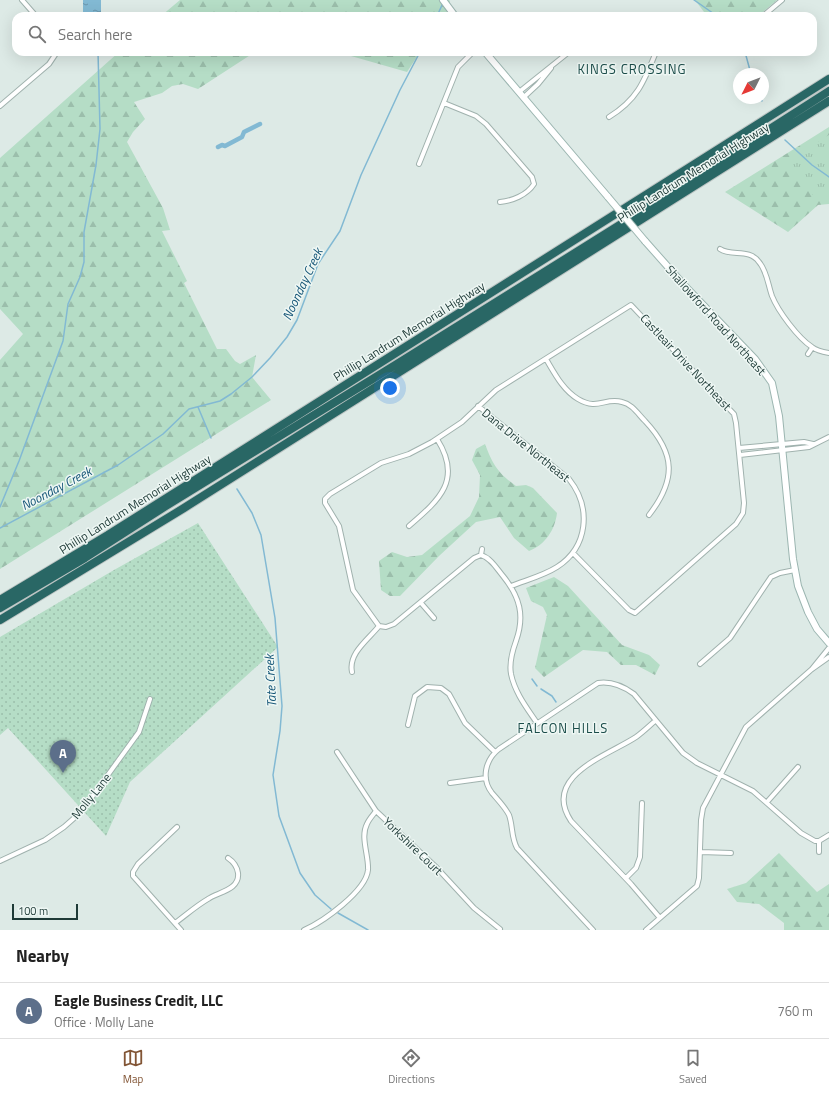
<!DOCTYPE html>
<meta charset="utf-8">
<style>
:root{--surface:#fff;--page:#f2f2f2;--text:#222;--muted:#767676;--line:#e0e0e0;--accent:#825535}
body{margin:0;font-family:"Titillium Web",sans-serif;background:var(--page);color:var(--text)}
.compass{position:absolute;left:733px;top:68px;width:36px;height:36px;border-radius:50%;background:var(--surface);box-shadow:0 4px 16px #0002;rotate:228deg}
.scale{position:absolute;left:12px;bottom:10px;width:66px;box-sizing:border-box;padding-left:4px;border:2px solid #1e3a37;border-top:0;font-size:11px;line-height:14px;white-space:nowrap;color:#1e3a37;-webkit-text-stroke:3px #eef7f4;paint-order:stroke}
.you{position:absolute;left:390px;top:388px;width:14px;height:14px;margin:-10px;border:3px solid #fff;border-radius:50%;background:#1a73e8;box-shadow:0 0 0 6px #1a73e833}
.badge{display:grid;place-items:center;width:26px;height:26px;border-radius:50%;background:var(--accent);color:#fff;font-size:13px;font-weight:700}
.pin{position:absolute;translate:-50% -33px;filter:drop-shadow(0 1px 2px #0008)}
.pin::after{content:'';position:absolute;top:21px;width:14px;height:12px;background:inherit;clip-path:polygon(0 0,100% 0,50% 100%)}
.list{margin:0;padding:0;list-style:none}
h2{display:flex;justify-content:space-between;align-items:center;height:52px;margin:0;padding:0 16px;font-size:17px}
h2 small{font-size:13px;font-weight:400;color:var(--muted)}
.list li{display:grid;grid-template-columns:26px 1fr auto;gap:12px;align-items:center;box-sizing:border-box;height:56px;padding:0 16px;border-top:1px solid var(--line)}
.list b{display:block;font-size:15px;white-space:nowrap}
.list p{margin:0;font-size:13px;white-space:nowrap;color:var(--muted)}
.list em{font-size:13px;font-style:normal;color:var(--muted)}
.icon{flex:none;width:22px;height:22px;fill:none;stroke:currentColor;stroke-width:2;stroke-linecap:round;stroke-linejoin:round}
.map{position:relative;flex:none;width:829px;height:930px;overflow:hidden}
.search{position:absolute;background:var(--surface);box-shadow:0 4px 16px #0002;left:12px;right:12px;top:12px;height:44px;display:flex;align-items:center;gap:10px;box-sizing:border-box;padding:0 14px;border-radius:12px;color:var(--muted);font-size:15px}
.sheet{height:108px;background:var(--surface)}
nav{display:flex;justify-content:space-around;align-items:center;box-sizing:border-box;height:56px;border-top:1px solid var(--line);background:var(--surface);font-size:11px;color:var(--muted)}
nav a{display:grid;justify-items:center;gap:2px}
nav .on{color:var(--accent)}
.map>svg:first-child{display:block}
.grass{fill:url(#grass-dots)}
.forest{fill:url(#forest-firs)}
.park{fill:url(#park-tufts)}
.water{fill:url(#water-ripples)}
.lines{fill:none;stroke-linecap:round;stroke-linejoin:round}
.stream{stroke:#82b9d3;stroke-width:1.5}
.canal{stroke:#82b9d3;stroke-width:4.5}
.street-casing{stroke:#a0b2ae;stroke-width:6}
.secondary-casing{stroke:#9cb6b1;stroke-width:8}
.highway-casing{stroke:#bcc4c3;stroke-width:10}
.street{stroke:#fff;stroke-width:4}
.secondary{stroke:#fff;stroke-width:6}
.highway{stroke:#296765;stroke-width:8}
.secondary-bridge-casing{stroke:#9cb6b1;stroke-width:8;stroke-linecap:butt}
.secondary-bridge{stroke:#fff;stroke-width:6}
.labels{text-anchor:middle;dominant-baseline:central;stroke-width:3;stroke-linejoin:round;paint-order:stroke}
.street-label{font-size:12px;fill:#1e3a37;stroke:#eef7f4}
.neighbourhood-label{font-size:13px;letter-spacing:1px;fill:#1a4c49;stroke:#eef7f4}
.water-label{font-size:13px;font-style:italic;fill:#175778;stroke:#eef7f4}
</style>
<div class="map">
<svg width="829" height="930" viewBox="0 0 829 930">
<defs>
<pattern id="grass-dots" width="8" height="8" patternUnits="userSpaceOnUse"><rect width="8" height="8" fill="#b5ddc6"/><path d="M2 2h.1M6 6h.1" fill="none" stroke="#9bbeab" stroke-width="1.8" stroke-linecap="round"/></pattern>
<pattern id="forest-firs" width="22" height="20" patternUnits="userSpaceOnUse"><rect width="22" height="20" fill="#b5ddc6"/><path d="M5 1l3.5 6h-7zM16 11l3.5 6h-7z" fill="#9bbeab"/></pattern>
<pattern id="park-tufts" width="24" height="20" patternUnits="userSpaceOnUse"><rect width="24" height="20" fill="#b5ddc6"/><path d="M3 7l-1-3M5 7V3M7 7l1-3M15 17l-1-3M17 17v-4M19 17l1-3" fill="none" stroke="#9bbeab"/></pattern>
<pattern id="water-ripples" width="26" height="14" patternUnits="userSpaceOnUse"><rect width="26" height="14" fill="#82b9d3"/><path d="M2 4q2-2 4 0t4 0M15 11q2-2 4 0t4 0" fill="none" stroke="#6a97ac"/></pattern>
</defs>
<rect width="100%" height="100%" fill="#ddeae6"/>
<path class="grass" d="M198,523L278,647L130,782L106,836L8,728L0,735V637L114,570Z"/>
<path class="forest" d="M180,0H449L450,1L449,8L444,16H161Z
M695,0H777L758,16H707Z
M119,52H255L198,89L183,84L172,86L162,93L134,102L145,119L133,132L127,142L163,208L170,230L162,231L187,281L184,283L217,349H226L235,361L240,364L256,355L252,377L271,400L0,569V360L23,334L0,309V158Z
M337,52H420L407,72Z
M829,127V204L818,205L788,232L725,192Z
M485,444C493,465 498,473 516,486L526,485L533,488L557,513C555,530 545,545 529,551L514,538L500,517L476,522L439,556L400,596H390L381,590L379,561L392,552L407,557L422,555L470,516L479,497L480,475L472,460L476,449Z
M554,577L568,586L622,645L649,655L660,665L655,675L636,665H621L607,652L583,650L544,677L535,668L547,615L543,607L531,601L526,588Z
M779,853L817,892L829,884V930H784V923L759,904L737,902L727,889L746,883Z"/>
<path class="park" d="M829,135V199H816L785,162Z"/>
<path class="water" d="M83,0H101V16H83Z"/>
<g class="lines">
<path class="stream" d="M694,0L717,16
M437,16L443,3
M745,52L751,74
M760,98L762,101
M785,140L812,165L829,177
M198,407L211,438
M237,489L252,513L261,535L275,618L282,706L280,731L273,775L279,816L300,873L315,895L331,909
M0,507L19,461L63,341L68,304L80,277L84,262V232L96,165L100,129L98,52
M0,528L118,465L163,434L189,409L220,401L231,394L252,377L270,358L287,337L297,320L318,264L340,231L361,175L400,90L420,52
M532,679L537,686
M541,689L552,696L556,702
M338,913L368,930"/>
<path class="canal" d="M218,147L222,145L225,146L242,137L244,132L260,124"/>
<defs>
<path id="street" d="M22,0L36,16
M763,16L782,0
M519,92L569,52
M524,97L538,84L551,68
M444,103L476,116L486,124L532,177L534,184C527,195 512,201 500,202
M0,106L49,64L57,52
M609,117C637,100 644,82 656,52
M419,164L458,67L473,52
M720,249C732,257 749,248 759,262C767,271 768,285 772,296C778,311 798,338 812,347C817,351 823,352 829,353
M808,354L812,348
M546,359C555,374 563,390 578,399C598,411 605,397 622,402C632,404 638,414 645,421C676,454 676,480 649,515
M478,406L569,479C592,508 588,547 557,567C543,576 526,580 511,586
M739,448L804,442L813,444
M740,455L809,447L829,437
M409,526C439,500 463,480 437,439
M481,555L482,549
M421,603L434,618
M700,664L730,638L771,577L780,573L795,570
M812,669L829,648
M352,672C348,653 369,639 379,626
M655,721C649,726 643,732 636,737C609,755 541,776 571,821L631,884L660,918
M537,723C527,708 515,693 511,674C509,663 512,652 516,641C525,616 520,597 503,576C497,569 491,558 481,555L474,558L394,624L386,627L379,626L353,590L341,535L339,526L325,503V499L330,494L381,463L409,454L432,442L462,422L496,390L631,305L734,414L736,423L744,503L743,513L736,524L635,613L629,610L573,553
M408,725L415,696L427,687L441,688L449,694L465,723L495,752
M337,752L376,811L437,868L474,908L500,929
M450,783L486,778
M767,802L798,767
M177,827L138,864L133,872V876L181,930
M819,841V852
M701,852L731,853
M0,861L45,840L64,827L81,812L139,732L150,699
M626,878L636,868L640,857L642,803
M175,923C186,915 196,906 208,899C218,892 240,890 238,873C237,866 234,862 228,858
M304,930C323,922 366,891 368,870C369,856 360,837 367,824C369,819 373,815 376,811
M593,930L517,848C511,837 513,826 509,815C505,807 498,800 492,793C481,779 485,760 499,749L598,683C611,681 623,686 634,694L683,753L697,763L753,791L801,833L815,841H819L829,835
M646,930L697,886L699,878L701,820L703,808L746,727L812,669L829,657"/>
<path id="secondary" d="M443,0L455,16
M485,52L608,197
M645,241L684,285L755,359L772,383L779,416L793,559L798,586L808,612L817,629L829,643"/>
<path id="highway" d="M0,600L108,535L829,79
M0,608L85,558L166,506L397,364L631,218L829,91
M0,620L184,508L829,101"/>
</defs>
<use href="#street" class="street-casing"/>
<use href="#secondary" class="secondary-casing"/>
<use href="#highway" class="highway-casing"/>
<use href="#street" class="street"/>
<use href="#secondary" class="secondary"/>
<use href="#highway" class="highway"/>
<defs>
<path id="secondary-bridge" d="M608,197L645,241"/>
</defs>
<use href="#secondary-bridge" class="secondary-bridge-casing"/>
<use href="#secondary-bridge" class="secondary-bridge"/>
</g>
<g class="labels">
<g class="street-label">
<text transform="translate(693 172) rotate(-32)">Phillip Landrum Memorial Highway</text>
<text transform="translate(716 320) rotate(48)">Shallowford Road Northeast</text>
<text transform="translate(409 331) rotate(-32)">Phillip Landrum Memorial Highway</text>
<text transform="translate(686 362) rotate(47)">Castleair Drive Northeast</text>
<text transform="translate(526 445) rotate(39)">Dana Drive Northeast</text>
<text transform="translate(135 504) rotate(-32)">Phillip Landrum Memorial Highway</text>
<text transform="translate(91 796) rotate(-51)">Molly Lane</text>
<text transform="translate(413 846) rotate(44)">Yorkshire Court</text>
</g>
<g class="neighbourhood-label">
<text x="632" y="69">KINGS CROSSING</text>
<text x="563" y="728">FALCON HILLS</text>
</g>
<g class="water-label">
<text transform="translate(302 284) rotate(-65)">Noonday Creek</text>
<text transform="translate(56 488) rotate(-28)">Noonday Creek</text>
<text transform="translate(270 681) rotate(-93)">Tate Creek</text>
</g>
</g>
</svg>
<svg class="compass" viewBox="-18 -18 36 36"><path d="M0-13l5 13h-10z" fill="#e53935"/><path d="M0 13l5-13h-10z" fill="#767676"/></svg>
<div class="scale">100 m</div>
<div class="you"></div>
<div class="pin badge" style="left:63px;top:773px;background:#5c6f8a">A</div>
<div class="search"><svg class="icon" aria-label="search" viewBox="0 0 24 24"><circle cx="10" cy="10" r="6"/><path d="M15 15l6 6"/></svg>Search here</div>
</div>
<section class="sheet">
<h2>Nearby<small></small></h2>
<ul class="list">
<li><span class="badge" style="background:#5c6f8a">A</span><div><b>Eagle Business Credit, LLC</b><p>Office · Molly Lane</p></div><em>760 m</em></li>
</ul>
</section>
<nav>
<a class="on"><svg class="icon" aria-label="map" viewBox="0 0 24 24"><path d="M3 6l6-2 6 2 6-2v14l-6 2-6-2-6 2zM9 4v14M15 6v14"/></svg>Map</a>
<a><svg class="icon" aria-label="directions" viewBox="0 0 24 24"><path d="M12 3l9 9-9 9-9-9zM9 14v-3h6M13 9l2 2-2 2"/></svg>Directions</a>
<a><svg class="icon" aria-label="saved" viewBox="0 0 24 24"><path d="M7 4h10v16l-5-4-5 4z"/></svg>Saved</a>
</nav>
